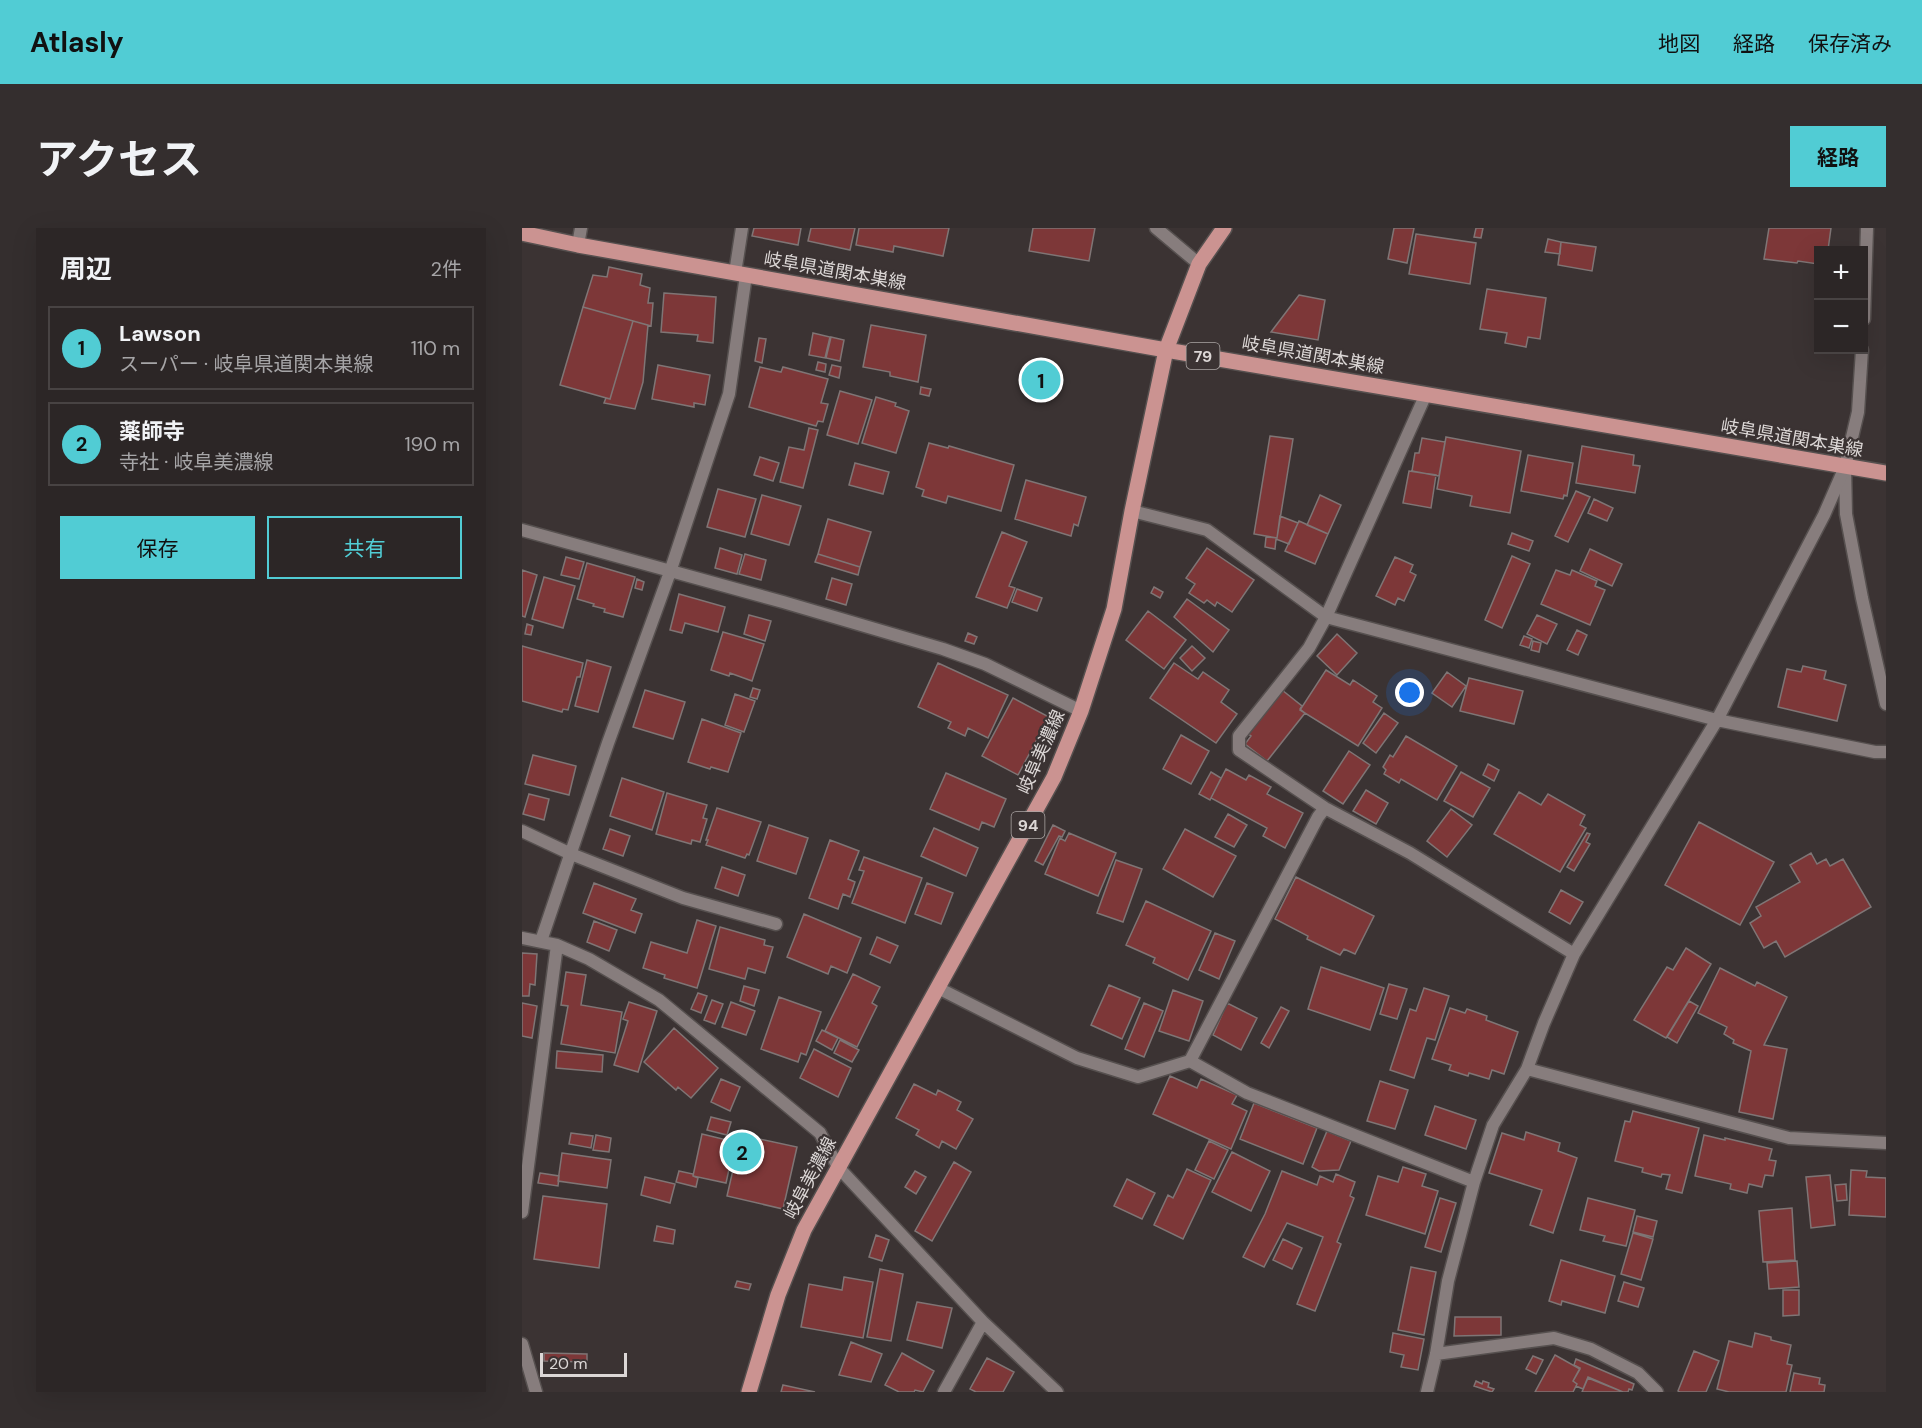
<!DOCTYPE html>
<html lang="ja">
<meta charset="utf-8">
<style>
:root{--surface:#2c2626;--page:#342e2e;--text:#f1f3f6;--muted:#a6a5a7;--line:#484343;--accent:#51ccd4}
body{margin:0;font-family:"DM Sans","Noto Sans JP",sans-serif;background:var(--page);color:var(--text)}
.controls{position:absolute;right:18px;top:18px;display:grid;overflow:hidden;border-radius:0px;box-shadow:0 6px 24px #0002}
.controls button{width:54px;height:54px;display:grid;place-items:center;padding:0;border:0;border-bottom:2px solid var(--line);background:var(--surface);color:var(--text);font:30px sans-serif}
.scale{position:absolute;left:18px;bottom:15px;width:87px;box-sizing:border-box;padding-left:6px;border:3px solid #dcd7d6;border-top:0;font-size:16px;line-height:21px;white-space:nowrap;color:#dcd7d6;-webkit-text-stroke:4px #3b3333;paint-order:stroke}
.you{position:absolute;left:888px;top:465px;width:21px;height:21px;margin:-15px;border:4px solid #fff;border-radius:50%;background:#1a73e8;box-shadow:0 0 0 9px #1a73e833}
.badge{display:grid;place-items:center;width:39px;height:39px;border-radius:50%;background:var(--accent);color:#111;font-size:20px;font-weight:700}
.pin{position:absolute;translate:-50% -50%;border:3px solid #fff;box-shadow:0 2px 6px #0006}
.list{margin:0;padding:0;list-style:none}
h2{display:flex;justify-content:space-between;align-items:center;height:78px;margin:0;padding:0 24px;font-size:26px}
h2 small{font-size:20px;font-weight:400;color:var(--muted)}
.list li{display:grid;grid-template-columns:39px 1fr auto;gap:18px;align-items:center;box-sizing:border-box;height:84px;margin:0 12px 12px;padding:0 12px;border:2px solid var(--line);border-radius:0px}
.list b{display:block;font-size:22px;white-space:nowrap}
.list p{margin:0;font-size:20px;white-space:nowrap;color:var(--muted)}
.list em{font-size:20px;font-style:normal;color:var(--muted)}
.actions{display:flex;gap:12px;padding:18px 24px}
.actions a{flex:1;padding:14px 0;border:2px solid var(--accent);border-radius:0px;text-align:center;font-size:21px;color:var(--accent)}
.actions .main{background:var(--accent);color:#111}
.map{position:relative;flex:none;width:1364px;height:1164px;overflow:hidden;border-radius:0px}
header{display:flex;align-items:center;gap:36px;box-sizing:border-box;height:84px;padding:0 30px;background:var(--accent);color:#111}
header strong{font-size:28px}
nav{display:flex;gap:33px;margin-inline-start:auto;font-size:21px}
.intro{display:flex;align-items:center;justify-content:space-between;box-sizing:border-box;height:144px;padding:0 36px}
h1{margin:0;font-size:42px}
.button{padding:15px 27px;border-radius:0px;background:var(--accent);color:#111;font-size:21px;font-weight:700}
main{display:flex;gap:36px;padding:0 36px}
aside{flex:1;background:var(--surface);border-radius:0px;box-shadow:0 6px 24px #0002}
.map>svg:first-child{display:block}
.building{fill:#7d3738;stroke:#7f7575;stroke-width:1.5}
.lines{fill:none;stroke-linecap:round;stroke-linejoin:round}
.service-casing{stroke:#56504f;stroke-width:15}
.minor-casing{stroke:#56504f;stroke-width:15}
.primary-casing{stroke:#56504f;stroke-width:18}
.service{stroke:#877d7d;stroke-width:12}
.minor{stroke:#877d7d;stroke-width:12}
.primary{stroke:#cb9391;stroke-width:15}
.labels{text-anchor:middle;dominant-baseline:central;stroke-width:4.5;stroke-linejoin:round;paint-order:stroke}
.shield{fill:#3b3333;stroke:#aca6a5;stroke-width:1.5}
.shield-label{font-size:16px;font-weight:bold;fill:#dcd7d6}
.street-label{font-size:18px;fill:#dcd7d6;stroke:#3b3333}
</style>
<header>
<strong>Atlasly</strong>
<nav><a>地図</a><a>経路</a><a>保存済み</a></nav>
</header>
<div class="intro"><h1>アクセス</h1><a class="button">経路</a></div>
<main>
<aside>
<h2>周辺<small>2件</small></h2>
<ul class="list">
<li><span class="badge">1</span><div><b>Lawson</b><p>スーパー · 岐阜県道関本巣線</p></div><em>110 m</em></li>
<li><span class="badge">2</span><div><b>薬師寺</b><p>寺社 · 岐阜美濃線</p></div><em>190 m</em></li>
</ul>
<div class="actions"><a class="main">保存</a><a>共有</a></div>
</aside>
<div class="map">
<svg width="1364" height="1164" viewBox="0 0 1364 1164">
<rect width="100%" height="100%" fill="#3b3333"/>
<path class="building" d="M232,0H279L276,17L230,8Z
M289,0H333L328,22L286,13Z
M337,0H427L421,28L372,18L371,24L334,17Z
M511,0H573L567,33L507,23Z
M872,0H892L885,35L866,31Z
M954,0H961L959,10L952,9Z
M1247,0H1309L1306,22H1296V36L1276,33L1275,35L1242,31Z
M894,6L954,15L948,56L887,46Z
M1026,11L1039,14L1038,26L1023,24Z
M1039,14L1074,19L1070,43L1036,37Z
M87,39L120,46L118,57L128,60L126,75H131L129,98L61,79L71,47L85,49Z
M965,61L1024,70L1018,111L1006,109L1004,119L983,115L985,105L958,101Z
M142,65L194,69L191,115L175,113L176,107L139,104Z
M777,67L803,72L796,112L749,104Z
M61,79L111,93L88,171L38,157Z
M111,93L126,97L121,154L113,181L82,175L84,170L88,171Z
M349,97L404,107L396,154L368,148V144L341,139Z
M291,105L308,109L303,130L287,127Z
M309,109L322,112L318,133L304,130Z
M237,110L244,111L240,135L233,133Z
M296,134L304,136L303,144L294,142Z
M136,137L188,147L183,177L172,175V179L130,171Z
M310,137L319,139L317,150L307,147Z
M238,139L259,144L261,139L306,151L299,175L306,176L301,194L296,193L294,198L227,179Z
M399,159L409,161L407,168L398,166Z
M318,163L350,172L336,216L305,207Z
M354,169L374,175L373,178L387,183L374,225L340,215Z
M287,200L296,202L281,260L258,254L267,219L282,222Z
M748,208L771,211L755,310L732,306Z
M924,209L999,223L988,285L948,278L950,268L915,261Z
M900,210L923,214L917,248L890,243L893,225H897Z
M407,215L426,220L427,218L492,237L479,283L426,268L424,275L400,268L402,262L394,259Z
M1060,218L1112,227L1111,237L1118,238L1113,265L1054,255Z
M1006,227L1051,235L1045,268L1042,267L1041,271L999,263Z
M238,229L257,235L251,253L232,247Z
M333,235L367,244L361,266L327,257Z
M887,243L914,247L909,280L881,275Z
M504,252L564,269L556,298L552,296L549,308L493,291Z
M196,261L234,271L223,309L185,299Z
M1054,263L1068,269L1046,314L1033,308Z
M240,267L279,278L267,317L229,306Z
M798,267L819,277L806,306L785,297Z
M1072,271L1091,280L1085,293L1066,285Z
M758,288L776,295L767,316L754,311L753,321L743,319L744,309L755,310Z
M306,291L349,304L338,339L296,326Z
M777,293L806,306L793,336L763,323Z
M480,304L505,314L487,358L493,360L485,380L454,369Z
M990,305L1011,313L1007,323L986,316Z
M198,320L220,327L215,346L193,340Z
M685,320L732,352L710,384L695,374L693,378L685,372L682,375L667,365L673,356L664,350Z
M1068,321L1100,336L1090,358L1058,343Z
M223,326L244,332L239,352L217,346Z
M296,326L338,339L336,347L293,334Z
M990,328L1008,336L980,400L963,392Z
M44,329L62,334L57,351L39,347Z
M873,329L891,337L888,344L894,347L882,373L876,370L873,377L854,368Z
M65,335L113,349L101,389L82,384L83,381L71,378L72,376L55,371Z
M0,342L15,347L3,389L0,388Z
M1034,342L1048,347L1050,342L1075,353L1073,358L1083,362L1068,397L1019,376Z
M22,349L53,358L41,400L10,391Z
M310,350L330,356L324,377L304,371Z
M115,351L122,354L120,362L113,360Z
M632,359L641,364L638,370L629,365Z
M495,361L520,370L515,383L490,374Z
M157,366L203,379L196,404L163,395L160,405L148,402Z
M665,371L707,402L691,424L652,389Z
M626,383L664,412L642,441L604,412Z
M227,387L249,393L243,413L222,406Z
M1015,387L1035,396L1025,416L1005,406Z
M5,396L11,398L9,407L3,406Z
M1055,402L1065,407L1056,427L1045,422Z
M201,404L242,416L230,453L208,445L207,448L189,442Z
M446,405L455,409L452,416L443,413Z
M815,406L835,425L815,447L795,428Z
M1002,408L1010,411L1007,420L998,417Z
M1011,413L1019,415L1017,424L1009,422Z
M0,418L61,435L58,449H55L46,482L41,481L40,484L0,473Z
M670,418L683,430L670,443L658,430Z
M65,432L89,439L76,484L53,478Z
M416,435L486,467L466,510L446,500L443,508L426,500L429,494L396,479Z
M652,435L676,451L681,444L707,462L699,474L715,486L694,515L628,470Z
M1281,438L1304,443L1302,451L1324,457L1315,493L1256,479L1265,441L1279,444Z
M804,442L828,457L831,452L855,468L851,474L860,480L836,518L778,482Z
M925,444L944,458L930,479L910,465Z
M947,450L1001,463L992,496L938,483Z
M231,460L238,462L235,471L228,469Z
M123,462L163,474L151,511L111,499Z
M760,462L780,478L778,481L783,485L745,533L723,516L729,508L725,505Z
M213,466L233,473L222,504L203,497Z
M491,470L527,489L496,547L460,528Z
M862,485L876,495L854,525L841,515Z
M180,491L219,505L206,544L189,539L188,541L166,534Z
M659,507L687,523L669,556L641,541Z
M884,508L935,538L915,572L879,551L877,555L862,546L864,542L861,539L868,527L871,529Z
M827,523L848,537L821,576L801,563Z
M11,527L54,538L47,567L3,556Z
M966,536L977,542L972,553L961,547Z
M704,541L724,552L727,547L749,559L745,566L781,585L763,620L741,608L745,600L689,570Z
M689,544L699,550L688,572L677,566Z
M939,544L968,560L951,589L922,573Z
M424,545L484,571L472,599L460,594L457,602L408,581Z
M100,550L142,564L130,602L88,588Z
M844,562L866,575L854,596L831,583Z
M997,564L1019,577L1026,566L1063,587L1058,597L1064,600L1038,644L972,606Z
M145,565L185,577L181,590L185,591L178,614L170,612L169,616L134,606Z
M7,566L27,571L22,592L1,586Z
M195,580L239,594L227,627L225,626L223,630L184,617L186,612H184Z
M929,581L950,597L925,629L905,613Z
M706,586L725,597L712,619L693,609Z
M1177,594L1252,634L1218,697L1143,657Z
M247,597L286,610L274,646L235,633Z
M531,597L543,603L540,609L537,608L521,637L513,633Z
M412,600L456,620L444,648L399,628Z
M88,601L108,608L101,628L81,621Z
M663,601L714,628L691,669L641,641Z
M547,605L594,625L576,668L523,646L538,610L543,613Z
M1065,605L1068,606L1064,614L1068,616L1052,643L1045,639Z
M308,612L337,623L326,651L333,654L328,669L321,666L316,681L287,670Z
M1289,625L1295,636L1304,631L1308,638L1321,631L1349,679L1263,729L1254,713L1242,720L1228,695L1239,688L1234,679L1278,654L1268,637Z
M342,629L400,650L383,695L330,675L342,643L337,642Z
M594,632L620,641L601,694L575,685Z
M200,639L223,647L216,668L193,660Z
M774,649L852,688L833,726L822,721L818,727L785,711L786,708L753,691Z
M72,655L114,671L109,682L120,686L113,705L61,685Z
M405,655L431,665L419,696L393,686Z
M1039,662L1061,674L1048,696L1027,684Z
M624,673L689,703L666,752L631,735L633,730L604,717Z
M282,686L339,710L325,745L309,738L306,746L265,729Z
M175,692L194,698L175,760L142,750L143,747L121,740L129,714L165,725Z
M72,693L95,702L87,723L65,714Z
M198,699L243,712L242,717L251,719L243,745L226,740L223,751L187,741Z
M693,705L713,713L697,751L677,742Z
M355,709L376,718L368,735L348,726Z
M1164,720L1189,736L1144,810L1112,792L1145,739L1151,742Z
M0,725L15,726L13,757L8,756L7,768H0Z
M799,739L862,760L848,802L786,781Z
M1198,740L1233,758L1235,754L1265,769L1242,817L1265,821L1251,891L1217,884L1229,823L1211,815L1212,812L1202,806L1205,799L1176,785Z
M44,744L64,747L59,777L100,784L93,825L39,816L46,778L39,777Z
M331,746L358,759L350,775L355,778L335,819L303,803Z
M867,756L885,761L875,791L858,786Z
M587,757L618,770L600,811L569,797Z
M222,758L237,762L232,778L218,773Z
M902,760L927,768L913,812L905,810L892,850L868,842L888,781L894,783Z
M651,762L681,773L667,813L637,803Z
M176,765L185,768L179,785L169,781Z
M257,769L299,784L284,827L279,825L276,834L239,821Z
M190,772L201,776L193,796L182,792Z
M1167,773L1176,778L1155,815L1145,809Z
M107,774L135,783L116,844L92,837L106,793L101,791Z
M209,774L233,783L224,807L200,799Z
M0,775L15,778L10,810L0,808Z
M622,775L641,783L622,829L603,821Z
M705,775L735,790L719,822L691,807Z
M759,779L767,783L747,820L739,815Z
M928,780L943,785L945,781L965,788L964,792L996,804L982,846L970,842L967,851L947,845L946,848L927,842L929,837L910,831Z
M152,800L196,840L169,870L156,859L154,862L122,834Z
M300,802L316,810L310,822L294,813Z
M318,812L337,822L330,834L312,825Z
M292,821L329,840L316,869L278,850Z
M35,823L81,827L80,844L34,840Z
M648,848L675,860L679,851L715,867L710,876L725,883L709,921L631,886Z
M199,851L218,859L208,883L189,874Z
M858,853L886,862L873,901L845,893Z
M392,856L414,867L416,862L439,874L435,882L451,891L434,921L420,913L417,920L394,907L397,902L374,890Z
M732,875L795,900L781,936L718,911Z
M913,878L954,892L944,921L903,907Z
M1111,883L1177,900L1160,965L1144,961L1148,947L1140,946L1139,949L1120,944L1121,940L1093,933L1103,893L1108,894Z
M189,889L209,894L205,907L185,902Z
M805,903L829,913L817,942L797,943L790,939Z
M1004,904L1038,915L1036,923L1055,930L1031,1005L1008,997L1020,962L967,945L980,905L1002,912Z
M49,905L71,908L69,920L47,916Z
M180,906L213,914L204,955L171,948Z
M74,907L89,910L87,924L71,922Z
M219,907L275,919L261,981L205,968Z
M1182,907L1203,912V910L1250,921L1247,932L1254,933L1251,948L1243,947L1240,959L1227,956L1225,965L1208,961L1209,956L1173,948Z
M687,913L706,922L692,951L673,942Z
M710,924L748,943L729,983L690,964Z
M40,925L89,932L85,960L36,953Z
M432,934L449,944L410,1013L393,1003Z
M881,939L904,946L900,958L916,963L903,1006L844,987L856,948L876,954Z
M665,941L689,952L661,1011L632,997L646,967L651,970Z
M1329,942L1345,943L1344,949L1364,950V989L1327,987Z
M157,943L171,946V948L176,950L174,959L154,954Z
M393,943L404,949L394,966L383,959Z
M760,943L795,957L798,948L811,954L814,946L833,954L828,968L832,970L815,1014L819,1016L793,1083L775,1076L801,1009L765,995L742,1039L721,1029L743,986Z
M18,945L37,948L36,958L16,955Z
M1308,947L1313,997L1289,1000L1284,949Z
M123,949L153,956L148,975L119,967Z
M605,951L633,965L620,991L592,978Z
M1324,956L1325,972L1315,973L1313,957Z
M21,968L85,976L77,1040L12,1031Z
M918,970L934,975L919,1024L903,1019Z
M1066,970L1113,982L1104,1018L1081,1013L1083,1008L1058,1002Z
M1270,980L1273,1032L1241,1034L1237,983Z
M1115,988L1135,993L1131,1009L1111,1004Z
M135,998L153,1002L151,1016L132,1013Z
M1111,1005L1131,1011L1119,1052L1099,1046Z
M354,1007L367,1012L360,1033L347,1029Z
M761,1011L780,1020L770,1041L751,1032Z
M1039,1032L1093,1048L1083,1085L1040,1073L1039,1077L1027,1073Z
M1275,1033L1277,1059L1247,1061L1245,1035Z
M889,1039L914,1044L902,1107L876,1102Z
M358,1041L381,1046L369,1113L345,1109Z
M322,1049L351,1054L341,1110L279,1099L287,1056L320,1062Z
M215,1053L229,1056L227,1062L213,1059Z
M1102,1054L1122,1060L1116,1079L1096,1073Z
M1261,1062H1277V1087L1261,1088Z
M395,1074L430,1080L420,1120L385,1112Z
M933,1089H979V1107L932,1108Z
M871,1105L902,1111L896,1142L879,1139L882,1127L868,1124Z
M1233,1105L1249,1109V1112L1269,1117L1265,1136L1270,1137L1264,1164H1207L1195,1161L1207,1113L1230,1119Z
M329,1114L360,1126L349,1154L317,1147Z
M1172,1123L1197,1133L1184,1164H1158L1156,1163Z
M22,1125L65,1126V1134L22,1133Z
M380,1125L412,1143L401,1164L393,1162L392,1164H377L363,1157Z
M1033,1127L1058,1141L1051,1153L1055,1156L1051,1164H1013Z
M1011,1128L1021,1132L1014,1146L1004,1141Z
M465,1130L492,1144L481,1164H454L448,1161Z
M1054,1131L1112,1156L1110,1162L1107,1161L1106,1164H1101L1066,1149L1061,1161L1054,1158L1055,1156L1051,1153L1058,1140L1052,1137Z
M1272,1145L1298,1150L1297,1156L1303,1157L1302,1164H1268Z
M1066,1150L1101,1164H1060Z
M954,1153L960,1156L961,1153L967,1155L966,1159L972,1161L970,1164L952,1158Z
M261,1157L293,1164H259Z"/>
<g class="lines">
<defs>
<path id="service" d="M1342,91L1345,0
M1340,122L1336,184L1323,239L1324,286L1340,370L1364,476"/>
<path id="minor" d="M634,0L677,36
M56,17L59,0
M213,45L220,0
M904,166L804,389L1195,492L1353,524H1364
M610,283L685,302L804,389L787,420L717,508V522L803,580L888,625L1052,726
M0,302L261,374L421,421L463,436L559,483
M0,603L49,626L161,670L254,696
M0,710L35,717L67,731L137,772L298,905L316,939L461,1094L535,1164
M19,713L86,515L148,344L207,166L224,47
M416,760L555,830L616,849L668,833L725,865L952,954
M668,833L796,589L803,580
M1005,841L1267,910L1364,915
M0,984L35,717
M0,1116L14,1164
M914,1126L1032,1110L1069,1121L1116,1145L1135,1164
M422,1164L461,1094
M905,1164L914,1126L926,1053L952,954L971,897L1005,841L1022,795L1052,726L1195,492L1302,287L1323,239"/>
<path id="primary" d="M0,5L56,17L644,122L1364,245
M227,1164L256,1067L282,1002L532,549L559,483L592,381L610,283L644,122L677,36L702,0"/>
</defs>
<use href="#service" class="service-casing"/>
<use href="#minor" class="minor-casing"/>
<use href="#primary" class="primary-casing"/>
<use href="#service" class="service"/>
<use href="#minor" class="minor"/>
<use href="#primary" class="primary"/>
</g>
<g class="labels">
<g class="shield">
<rect x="664.5" y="115" width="33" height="26" rx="4.5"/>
<rect x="489.5" y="584" width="33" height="26" rx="4.5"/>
</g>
<g class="shield-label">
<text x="681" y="128">79</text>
<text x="506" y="597">94</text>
</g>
<g class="street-label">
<text transform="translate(313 43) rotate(10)">岐阜県道関本巣線</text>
<text transform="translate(791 127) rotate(10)">岐阜県道関本巣線</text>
<text transform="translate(1270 210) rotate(10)">岐阜県道関本巣線</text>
<text transform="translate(519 524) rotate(-66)">岐阜美濃線</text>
<text transform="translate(288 950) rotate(-62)">岐阜美濃線</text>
</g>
</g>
</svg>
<div class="controls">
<button>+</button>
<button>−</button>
</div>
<div class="scale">20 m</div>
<div class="you"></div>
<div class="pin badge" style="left:519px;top:152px">1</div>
<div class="pin badge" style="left:220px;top:924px">2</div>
</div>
</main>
